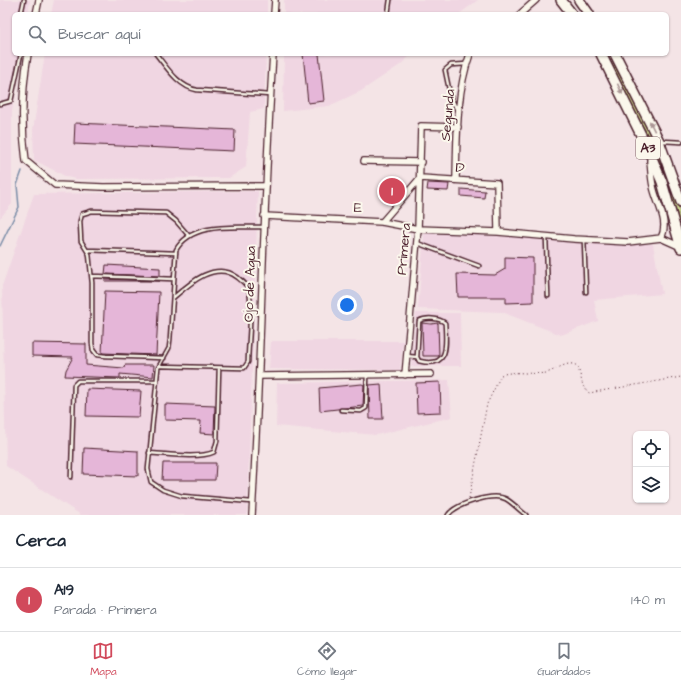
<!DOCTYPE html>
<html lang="es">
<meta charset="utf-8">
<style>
:root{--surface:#fff;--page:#f6f6f7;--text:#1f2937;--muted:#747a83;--line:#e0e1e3;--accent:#d1495b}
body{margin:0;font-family:"Architects Daughter",sans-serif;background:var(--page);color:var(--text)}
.controls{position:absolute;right:12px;bottom:12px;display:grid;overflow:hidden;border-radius:6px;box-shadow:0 1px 3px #0004}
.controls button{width:36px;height:36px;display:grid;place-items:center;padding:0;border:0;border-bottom:1px solid var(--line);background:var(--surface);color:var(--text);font:20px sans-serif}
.you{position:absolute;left:347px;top:305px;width:14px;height:14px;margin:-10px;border:3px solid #fff;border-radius:50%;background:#1a73e8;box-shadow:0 0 0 6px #1a73e833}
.badge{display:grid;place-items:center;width:26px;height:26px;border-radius:50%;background:var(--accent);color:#fff;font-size:13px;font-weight:700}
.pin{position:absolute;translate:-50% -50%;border:2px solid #fff;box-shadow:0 1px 4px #0006}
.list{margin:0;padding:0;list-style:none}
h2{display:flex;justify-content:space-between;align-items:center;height:52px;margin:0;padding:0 16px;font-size:17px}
h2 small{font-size:13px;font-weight:400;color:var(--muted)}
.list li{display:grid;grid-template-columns:26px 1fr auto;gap:12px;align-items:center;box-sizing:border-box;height:64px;padding:0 16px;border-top:1px solid var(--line)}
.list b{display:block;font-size:15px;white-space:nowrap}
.list p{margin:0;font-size:13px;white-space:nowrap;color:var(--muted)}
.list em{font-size:13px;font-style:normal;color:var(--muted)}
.icon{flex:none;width:22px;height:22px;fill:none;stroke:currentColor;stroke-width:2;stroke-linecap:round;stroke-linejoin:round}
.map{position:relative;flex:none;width:681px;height:515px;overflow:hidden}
.search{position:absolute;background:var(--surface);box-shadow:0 1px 3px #0004;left:12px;right:12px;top:12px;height:44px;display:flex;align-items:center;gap:10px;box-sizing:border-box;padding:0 14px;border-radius:6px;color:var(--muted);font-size:15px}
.sheet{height:116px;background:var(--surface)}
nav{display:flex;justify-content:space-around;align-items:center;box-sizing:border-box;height:56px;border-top:1px solid var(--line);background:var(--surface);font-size:11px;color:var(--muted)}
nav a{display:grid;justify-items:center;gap:2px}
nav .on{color:var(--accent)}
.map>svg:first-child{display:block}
.built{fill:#f0d6e2}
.grass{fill:url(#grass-dots);stroke:#908262}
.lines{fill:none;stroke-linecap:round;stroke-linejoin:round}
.stream{stroke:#798ca7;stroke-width:1.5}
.building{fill:#e5b6d8;stroke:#4a1f2b}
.service-casing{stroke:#4a1f2b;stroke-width:5.5}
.minor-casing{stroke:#4a1f2b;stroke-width:8}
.trunk-casing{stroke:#4a1f2b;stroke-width:12}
.path{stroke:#4a1f2b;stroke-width:1;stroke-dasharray:1 3;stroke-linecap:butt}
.service{stroke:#fbf7ec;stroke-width:2.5}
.minor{stroke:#fbf7ec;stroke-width:5.5}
.trunk{stroke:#fbf7ec;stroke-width:9}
.oneway{fill:#ab9695}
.labels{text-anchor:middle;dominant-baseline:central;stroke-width:4;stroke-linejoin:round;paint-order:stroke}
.shield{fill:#fbf7ec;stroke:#7f6065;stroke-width:1}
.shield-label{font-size:13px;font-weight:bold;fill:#4a1f2b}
.street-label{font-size:14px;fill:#4a1f2b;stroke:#fbf7ec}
</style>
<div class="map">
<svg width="681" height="515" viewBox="0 0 681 515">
<defs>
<pattern id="grass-dots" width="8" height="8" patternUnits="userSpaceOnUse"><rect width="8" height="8" fill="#d6e699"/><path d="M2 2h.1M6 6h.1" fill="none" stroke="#b9c584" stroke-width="1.8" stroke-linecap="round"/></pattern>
</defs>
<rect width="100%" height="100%" fill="#f4e4e6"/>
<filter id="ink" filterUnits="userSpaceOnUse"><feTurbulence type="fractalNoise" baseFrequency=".025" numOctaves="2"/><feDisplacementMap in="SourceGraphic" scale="8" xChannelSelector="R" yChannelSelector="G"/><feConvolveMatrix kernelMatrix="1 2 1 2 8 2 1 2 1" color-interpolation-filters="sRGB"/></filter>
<g filter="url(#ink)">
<path class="built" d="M0,0H30L28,14H14V54H21L12,112V204L0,218Z
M54,0H267V14H51Z
M284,0H478L459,14H284Z
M45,54H266L264,109L250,112L246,167L229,178L76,179L67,177L34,160L33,130Z
M284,54H412L400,65L361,91L329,106L283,111Z
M258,191L247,515H81L6,466L2,286L34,194Z
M430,233L653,244L662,294L594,300L598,321L561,335L502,312L418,309L424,234Z
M416,313H460L461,366H411Z
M271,341H403L400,370L269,369Z
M449,380L452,417L376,435L276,426L277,383Z"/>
<path class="grass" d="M603,54H607L632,95L649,131V137Z
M656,146C667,169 681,203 681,228L675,206L653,149Z"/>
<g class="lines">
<path class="stream" d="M0,246L19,207L17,185L22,171"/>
</g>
<path class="building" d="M303,54H319L324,101L308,103Z
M75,123L235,130L234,151L74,144Z
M428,183L449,184L448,191L427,190Z
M461,189L485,191L484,198L461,196Z
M505,257L533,258V302L506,303V297H458L457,274L495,275L505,269Z
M106,265L160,268V276L105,274Z
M105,279L160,281H105Z
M105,291L159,292L156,355L102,353Z
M422,323L431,324L438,323L439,356H423Z
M32,343L86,344V365L124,368L125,365H154L153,377L120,374V378L65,376L66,370L73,357L32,356Z
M440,382L441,412L417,413L416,383Z
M362,384L364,385L363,406L320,411L319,388Z
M381,384L383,419H370L369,385Z
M87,389L141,391L139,417L86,416Z
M165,404L215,406L214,434L200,433L201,421L165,420Z
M84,448L138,451V476L83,474Z
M163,463H216L215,480H162Z"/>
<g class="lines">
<defs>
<path id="service" d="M21,14L24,0
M388,14L390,0
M156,54C167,68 179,87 197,90L270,95
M0,104L11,101L21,54
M457,111L450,94L445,70L451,65L467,64
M662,141L681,142
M546,237L548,296
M584,240L586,292
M417,243L479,266
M87,250L176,253
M92,276L174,279
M406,356L417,357L419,361C450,369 446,345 445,323C439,318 426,317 419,321L417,357
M164,358L106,356L97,355L93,350L92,343V283L89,254L81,241L80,221L82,214L92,211L166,213L176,221L189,236
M160,366L244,368L248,362C248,345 253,304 249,291C248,285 242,281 237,277C215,260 189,284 173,298
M341,410L361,411L366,408L367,375
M149,453C167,454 199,459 214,452L217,441L219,368
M71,477L74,385L78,381H157
M252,502L182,496L163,490L151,482L148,469L158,368L169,348L170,340L176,250C192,221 236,228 264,227
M448,515C456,504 493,492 506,499C513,503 519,510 526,515"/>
<path id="minor" d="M36,14L39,0
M274,14L275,0
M520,14L536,0
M28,54C22,89 21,126 26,161L55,185L103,187L265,186
M364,161L421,162
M650,161C651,169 651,178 653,186C656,203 670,221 661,238
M421,178L497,183L498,232
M456,179C457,138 456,93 470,54
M264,216L382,222L418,229L498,232L574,239L628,242L661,238L681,247
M382,222L420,178
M405,375L418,229L421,126L458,127
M260,376L431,374
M252,515C261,361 263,208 273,54"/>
<path id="trunk" d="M561,0L572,14
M579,0L589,14
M601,54L649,151L662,182L681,248
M615,54L659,141L681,202"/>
</defs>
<use href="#service" class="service-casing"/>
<use href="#minor" class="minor-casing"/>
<use href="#trunk" class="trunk-casing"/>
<path class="path" d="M469,498L487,404L501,375C515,370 531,375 546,373C555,371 570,358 578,367L583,386L589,393L681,377"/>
<use href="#service" class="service"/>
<use href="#minor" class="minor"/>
<use href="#trunk" class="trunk"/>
</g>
<defs><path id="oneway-solid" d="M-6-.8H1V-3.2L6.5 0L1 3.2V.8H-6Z"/></defs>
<g class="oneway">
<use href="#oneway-solid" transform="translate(620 89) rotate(65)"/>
<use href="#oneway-solid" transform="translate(652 126) rotate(-116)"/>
</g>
</g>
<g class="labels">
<rect class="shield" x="636" y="137" width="24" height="22" rx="3"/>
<g class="shield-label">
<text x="648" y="148">A3</text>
</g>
<g class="street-label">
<text transform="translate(448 115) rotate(-85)">Segunda</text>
<text transform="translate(460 168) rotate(4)">D</text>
<text transform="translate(358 208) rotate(4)">E</text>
<text transform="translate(404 249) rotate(-85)">Primera</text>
<text transform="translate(250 284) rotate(-88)">Ojo de Agua</text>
</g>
</g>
</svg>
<div class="controls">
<button><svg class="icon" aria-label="locate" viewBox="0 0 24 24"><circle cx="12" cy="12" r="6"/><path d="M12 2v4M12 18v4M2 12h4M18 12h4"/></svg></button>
<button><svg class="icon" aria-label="layers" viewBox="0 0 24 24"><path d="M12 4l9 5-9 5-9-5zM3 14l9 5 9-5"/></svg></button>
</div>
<div class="you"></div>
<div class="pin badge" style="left:392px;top:191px">1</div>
<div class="search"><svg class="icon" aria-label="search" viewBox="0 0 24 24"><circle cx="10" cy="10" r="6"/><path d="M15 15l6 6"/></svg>Buscar aquí</div>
</div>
<section class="sheet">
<h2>Cerca<small></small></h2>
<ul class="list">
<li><span class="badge">1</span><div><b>A19</b><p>Parada · Primera</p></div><em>140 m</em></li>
</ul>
</section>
<nav>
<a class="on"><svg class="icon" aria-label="map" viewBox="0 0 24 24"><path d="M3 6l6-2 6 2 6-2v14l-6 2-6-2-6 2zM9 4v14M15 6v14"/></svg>Mapa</a>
<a><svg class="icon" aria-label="directions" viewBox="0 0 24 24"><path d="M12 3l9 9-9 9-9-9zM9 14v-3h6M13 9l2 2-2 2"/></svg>Cómo llegar</a>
<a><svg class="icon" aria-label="saved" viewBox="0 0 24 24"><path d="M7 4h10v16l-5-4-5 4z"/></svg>Guardados</a>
</nav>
